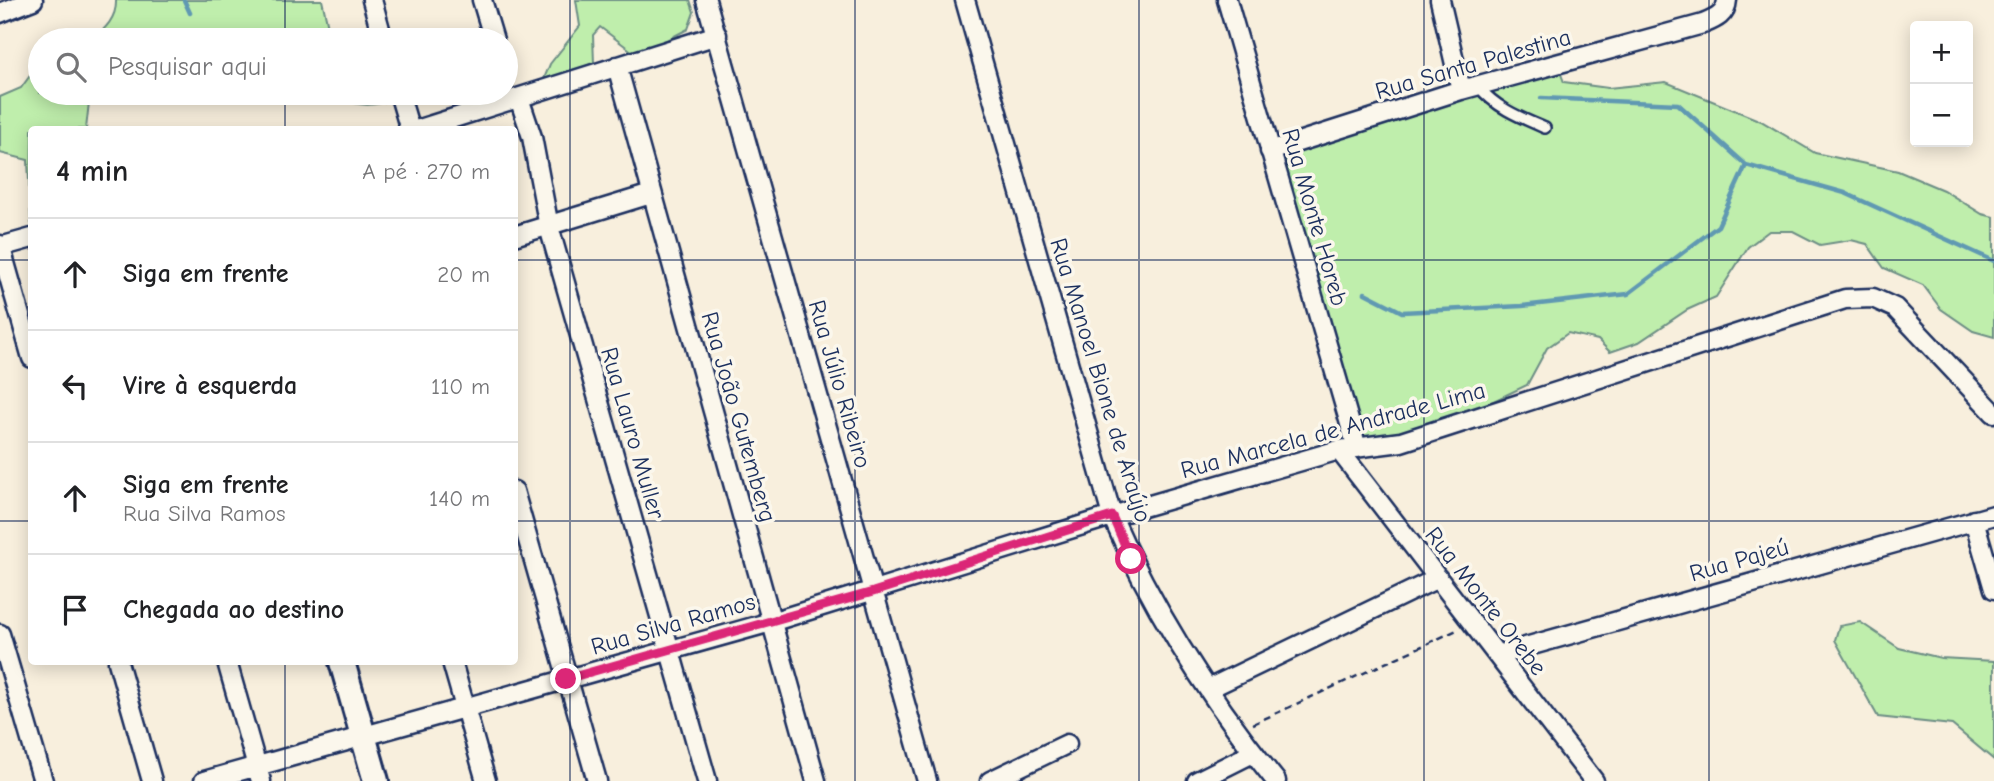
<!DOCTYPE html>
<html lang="pt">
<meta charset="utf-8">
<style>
:root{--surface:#fff;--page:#f6f6f6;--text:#202124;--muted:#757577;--line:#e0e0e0}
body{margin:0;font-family:"Comic Neue",sans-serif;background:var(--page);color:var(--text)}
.controls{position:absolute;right:21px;top:21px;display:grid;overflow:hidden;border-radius:7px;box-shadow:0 4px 18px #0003}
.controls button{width:63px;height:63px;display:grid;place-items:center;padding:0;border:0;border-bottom:2px solid var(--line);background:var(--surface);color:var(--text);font:35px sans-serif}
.stop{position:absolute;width:21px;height:21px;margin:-16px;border:5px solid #db2777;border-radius:50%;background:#fff}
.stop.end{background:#db2777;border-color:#fff;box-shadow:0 2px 7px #0008}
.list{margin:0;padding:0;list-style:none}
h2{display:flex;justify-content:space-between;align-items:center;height:91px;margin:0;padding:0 28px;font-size:30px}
h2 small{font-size:23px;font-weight:400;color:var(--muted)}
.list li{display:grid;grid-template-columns:46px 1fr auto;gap:21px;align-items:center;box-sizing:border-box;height:112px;padding:0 28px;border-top:2px solid var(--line)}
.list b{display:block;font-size:26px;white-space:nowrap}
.list p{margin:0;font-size:23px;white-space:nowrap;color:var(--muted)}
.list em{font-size:23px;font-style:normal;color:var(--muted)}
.icon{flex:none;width:38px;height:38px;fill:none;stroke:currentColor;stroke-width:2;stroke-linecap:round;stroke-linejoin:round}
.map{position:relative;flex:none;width:1994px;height:781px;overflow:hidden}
.search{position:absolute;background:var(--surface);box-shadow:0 4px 18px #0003;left:28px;top:28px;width:490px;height:77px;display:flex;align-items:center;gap:18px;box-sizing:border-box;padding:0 24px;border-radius:38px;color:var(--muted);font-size:26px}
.panel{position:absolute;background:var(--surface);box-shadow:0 4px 18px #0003;left:28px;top:126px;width:490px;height:539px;border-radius:7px}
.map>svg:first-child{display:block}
.green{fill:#bfeeac;stroke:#6d8e85;stroke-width:2}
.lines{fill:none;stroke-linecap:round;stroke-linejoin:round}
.stream{stroke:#6199b2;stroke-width:4.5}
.lane-casing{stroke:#1b2f5e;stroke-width:14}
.street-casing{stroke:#1b2f5e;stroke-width:23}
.secondary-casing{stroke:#1b2f5e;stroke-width:30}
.path{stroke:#1b2f5e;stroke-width:2.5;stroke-dasharray:7 5;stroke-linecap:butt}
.lane{stroke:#fbf7ec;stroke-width:9}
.street{stroke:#fbf7ec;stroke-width:18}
.secondary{stroke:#fbf7ec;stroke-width:24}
.route{stroke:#db2777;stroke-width:9}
.grid{fill:none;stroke:#1b2f5e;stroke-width:2;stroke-opacity:0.55}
.labels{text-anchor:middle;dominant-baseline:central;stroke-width:7;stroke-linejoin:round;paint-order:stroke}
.street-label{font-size:24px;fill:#1b2f5e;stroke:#fbf7ec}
</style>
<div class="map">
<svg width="1994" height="781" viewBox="0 0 1994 781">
<rect width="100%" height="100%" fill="#f8efdd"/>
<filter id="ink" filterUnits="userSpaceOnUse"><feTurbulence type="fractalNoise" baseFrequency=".0143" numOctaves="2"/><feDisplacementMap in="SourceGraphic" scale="14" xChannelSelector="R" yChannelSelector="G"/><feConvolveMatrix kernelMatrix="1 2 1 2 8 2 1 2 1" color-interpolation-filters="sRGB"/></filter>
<g filter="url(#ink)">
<path class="green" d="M116,0H322L331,40H90C104,31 117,18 116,0Z
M576,0H690L694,12L688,29L645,51L633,52L600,27L593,35L594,63L543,81L550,64L580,26Z
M40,62V93H90L86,129L32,130L31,224L28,160L0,153V97L21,88Z
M1559,69L1564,82L1608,88L1666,82L1761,121L1815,153L1898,171L1943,190L1982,214L1994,217V337L1973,331L1941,309L1923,285L1884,268L1867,244L1851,240L1820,245L1793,231H1769L1748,247L1716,297L1687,310L1639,342L1610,352L1598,340L1568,333L1547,348L1527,385L1481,407L1388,438L1365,441L1282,168L1285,161L1304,147Z
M331,93H383L385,102C365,108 348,104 331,93Z
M1860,622L1899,648L1941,658L1994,661V760L1952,725L1878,717L1835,640L1839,626Z"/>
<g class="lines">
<path class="stream" d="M184,0L190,13
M1541,98L1678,104L1746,165L1845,193L1994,261
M1365,293L1402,312L1522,306L1628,294L1718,226L1746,165"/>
<defs>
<path id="lane" d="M1478,86C1496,108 1519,117 1545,128"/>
<path id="street" d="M372,0L383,40
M482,0L494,40
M706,0L927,781
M965,0L1112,516C1154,613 1210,699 1276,781
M1227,0L1357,448
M1440,0L1461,90
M0,13L33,0
M617,66L816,781
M399,93L410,130
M519,98L532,137L549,227L707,781
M416,130L717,35
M1270,151L1461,90L1703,24C1715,19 1726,15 1727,0
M514,236L651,194
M0,245L32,358
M0,247L32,238
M1339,450L1594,781
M514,491L597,781
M1974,520L1994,589
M0,634L43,781
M1497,655L1994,515
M118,662L152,781
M227,662L261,781
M452,662L486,781
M1208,689L1438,578
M204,781L771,622L1112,516L1339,450L1401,442L1845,299L1873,298L1895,308L1994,413
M990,781L1067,744
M1197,781L1253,753"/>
<path id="secondary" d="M342,662L376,781"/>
</defs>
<use href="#lane" class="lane-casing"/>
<use href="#street" class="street-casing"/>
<use href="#secondary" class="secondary-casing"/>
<path class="path" d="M1253,724L1457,630"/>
<use href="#lane" class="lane"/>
<use href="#street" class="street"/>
<use href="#secondary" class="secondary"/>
</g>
</g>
<g class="lines" filter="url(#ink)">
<path class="route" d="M566,679L873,592L1112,516L1131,559"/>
</g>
<path class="grid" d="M285,0V40M570,0V781M855,0V781M1139,0V781M1424,0V781M1709,0V781M285,93V130M0,260H32M514,260H1994M0,521H32M514,521H1994M285,662V781"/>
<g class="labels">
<g class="street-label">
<text transform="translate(1473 64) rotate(-16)">Rua Santa Palestina</text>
<text transform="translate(1315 217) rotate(74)">Rua Monte Horeb</text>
<text transform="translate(1101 380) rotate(73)">Rua Manoel Bione de Araújo</text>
<text transform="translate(840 384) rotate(74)">Rua Júlio Ribeiro</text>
<text transform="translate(739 417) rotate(74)">Rua João Gutemberg</text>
<text transform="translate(1333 430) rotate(-15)">Rua Marcela de Andrade Lima</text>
<text transform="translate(633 433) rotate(74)">Rua Lauro Muller</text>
<text transform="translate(1739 560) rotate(-16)">Rua Pajeú</text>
<text transform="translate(1486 601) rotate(52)">Rua Monte Orebe</text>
<text transform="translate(673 624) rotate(-16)">Rua Silva Ramos</text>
</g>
</g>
</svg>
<div class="controls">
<button>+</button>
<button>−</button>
</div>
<div class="stop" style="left:1131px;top:559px"></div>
<div class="stop end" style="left:566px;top:679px"></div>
<div class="search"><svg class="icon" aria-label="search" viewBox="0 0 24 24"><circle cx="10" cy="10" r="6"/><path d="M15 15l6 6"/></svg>Pesquisar aqui</div>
<section class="panel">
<h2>4 min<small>A pé · 270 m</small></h2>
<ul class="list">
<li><svg class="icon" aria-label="ahead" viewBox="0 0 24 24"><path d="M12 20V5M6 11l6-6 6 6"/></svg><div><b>Siga em frente</b></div><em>20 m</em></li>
<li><svg class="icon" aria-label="left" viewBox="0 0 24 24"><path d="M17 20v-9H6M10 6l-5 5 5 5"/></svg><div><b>Vire à esquerda</b></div><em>110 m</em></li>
<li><svg class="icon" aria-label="ahead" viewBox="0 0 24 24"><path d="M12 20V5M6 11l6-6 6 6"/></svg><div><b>Siga em frente</b><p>Rua Silva Ramos</p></div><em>140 m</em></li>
<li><svg class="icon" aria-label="arrive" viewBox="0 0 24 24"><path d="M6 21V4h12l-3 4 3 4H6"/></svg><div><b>Chegada ao destino</b></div></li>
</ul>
</section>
</div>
